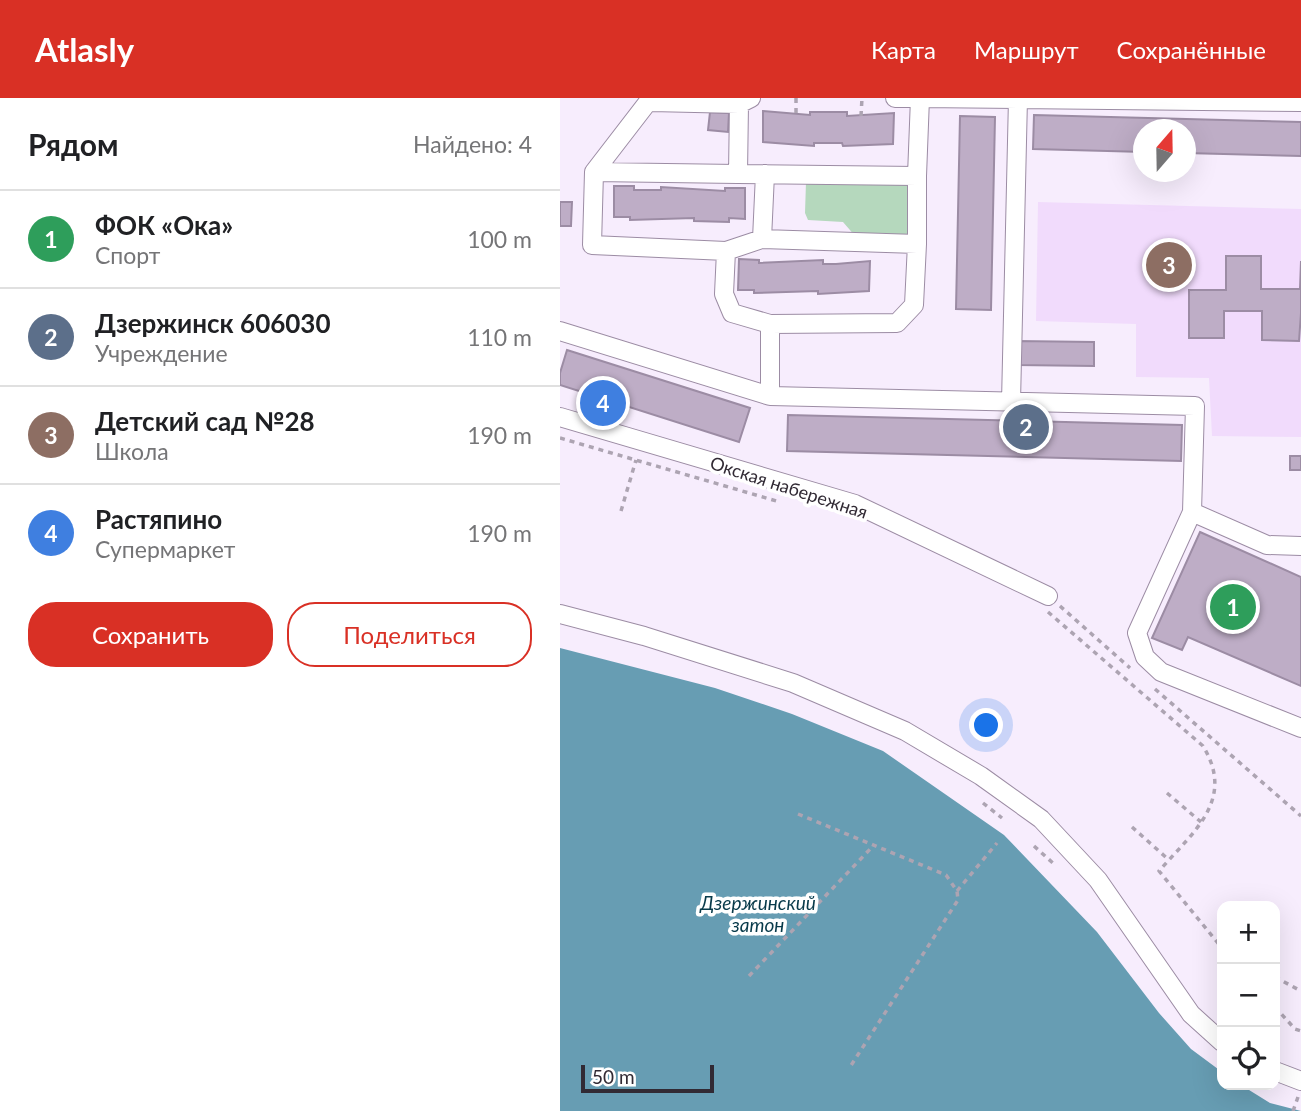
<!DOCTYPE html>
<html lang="ru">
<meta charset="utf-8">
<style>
:root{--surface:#fff;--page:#f6f6f6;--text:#202124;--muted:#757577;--line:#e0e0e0;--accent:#d93025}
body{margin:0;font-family:Lato,sans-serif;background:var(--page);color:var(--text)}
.controls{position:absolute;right:21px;bottom:21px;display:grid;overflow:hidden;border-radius:14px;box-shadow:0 7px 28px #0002}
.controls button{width:63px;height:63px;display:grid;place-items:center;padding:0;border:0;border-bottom:2px solid var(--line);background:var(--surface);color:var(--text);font:35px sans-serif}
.compass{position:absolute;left:573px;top:21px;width:63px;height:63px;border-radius:50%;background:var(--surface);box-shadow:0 7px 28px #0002;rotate:20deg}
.scale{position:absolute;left:21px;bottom:18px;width:133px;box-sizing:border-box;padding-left:7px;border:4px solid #312a34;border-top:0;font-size:19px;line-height:24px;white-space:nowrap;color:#312a34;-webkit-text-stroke:5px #fff;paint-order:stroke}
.you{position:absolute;left:427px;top:628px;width:24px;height:24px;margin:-18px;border:5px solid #fff;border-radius:50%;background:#1a73e8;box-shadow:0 0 0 10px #1a73e833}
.badge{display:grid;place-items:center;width:46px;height:46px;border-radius:50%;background:var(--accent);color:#fff;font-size:23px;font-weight:700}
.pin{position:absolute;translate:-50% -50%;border:4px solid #fff;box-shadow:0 2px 7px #0006}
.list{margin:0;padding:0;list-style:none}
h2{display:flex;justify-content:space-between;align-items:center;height:91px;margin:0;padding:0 28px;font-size:30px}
h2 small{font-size:23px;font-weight:400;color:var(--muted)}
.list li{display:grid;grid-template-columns:46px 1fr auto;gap:21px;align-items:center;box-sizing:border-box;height:98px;padding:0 28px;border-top:2px solid var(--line)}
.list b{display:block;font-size:26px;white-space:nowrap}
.list p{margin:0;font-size:23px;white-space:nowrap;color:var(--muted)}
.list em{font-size:23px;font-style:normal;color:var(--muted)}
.actions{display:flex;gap:14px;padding:21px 28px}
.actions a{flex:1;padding:16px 0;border:2px solid var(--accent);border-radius:28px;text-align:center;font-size:24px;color:var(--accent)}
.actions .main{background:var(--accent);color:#fff}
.icon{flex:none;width:38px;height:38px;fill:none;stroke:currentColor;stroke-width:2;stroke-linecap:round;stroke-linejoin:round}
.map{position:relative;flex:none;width:741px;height:1013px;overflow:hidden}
header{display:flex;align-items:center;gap:42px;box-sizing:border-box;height:98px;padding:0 35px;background:var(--accent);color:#fff}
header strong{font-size:33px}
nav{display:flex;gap:38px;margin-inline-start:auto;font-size:24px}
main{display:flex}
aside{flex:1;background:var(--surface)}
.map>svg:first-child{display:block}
.built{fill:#f1dbfc}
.green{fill:#b5d8bd}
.water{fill:#679db3}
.building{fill:#beadc6;stroke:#9c8ca4;stroke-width:2}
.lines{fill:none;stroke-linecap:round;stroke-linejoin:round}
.minor-casing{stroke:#9c8ca4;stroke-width:20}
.path{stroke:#ada4b2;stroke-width:3.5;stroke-dasharray:5 5;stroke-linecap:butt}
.minor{stroke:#fff;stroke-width:18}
.labels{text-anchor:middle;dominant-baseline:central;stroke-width:7;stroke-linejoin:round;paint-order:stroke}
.street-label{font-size:18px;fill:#312a34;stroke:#fff}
.water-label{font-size:19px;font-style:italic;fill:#083a4a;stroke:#fff}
</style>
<header>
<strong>Atlasly</strong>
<nav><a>Карта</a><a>Маршрут</a><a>Сохранённые</a></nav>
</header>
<main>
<aside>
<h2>Рядом<small>Найдено: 4</small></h2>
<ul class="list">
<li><span class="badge" style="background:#2e9e5b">1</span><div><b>ФОК «Ока»</b><p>Спорт</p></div><em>100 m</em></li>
<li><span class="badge" style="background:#5c6f8a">2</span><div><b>Дзержинск 606030</b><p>Учреждение</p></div><em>110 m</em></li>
<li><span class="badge" style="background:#8d6e63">3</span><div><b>Детский сад №28</b><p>Школа</p></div><em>190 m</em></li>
<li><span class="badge" style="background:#3f7fe0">4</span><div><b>Растяпино</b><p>Супермаркет</p></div><em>190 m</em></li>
</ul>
<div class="actions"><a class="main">Сохранить</a><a>Поделиться</a></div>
</aside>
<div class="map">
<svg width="741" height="1013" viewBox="0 0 741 1013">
<rect width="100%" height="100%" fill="#f7edfd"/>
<path class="built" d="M478,104L741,111V339L652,338L649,280L576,279V226L476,223Z"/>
<path class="green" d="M246,84H346L351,88V132L346,139H296L283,124L248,122L245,115Z"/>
<path class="water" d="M0,550L155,590L232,616L323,653L444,737L537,834L599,915L631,951L662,974V987H681L710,1005L741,1013H0Z"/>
<path class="building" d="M203,13L250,17V14H287V18L334,15L333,46L283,48L282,45H254V48L203,44Z
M150,14L169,15L168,34L148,32Z
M474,17L741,24V58L626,55V32H584V54L473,51Z
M400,18L435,19L431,212L396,211Z
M54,88H74V92H101V89L165,93V90H185V121L169,120V124L134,123V120L70,122V119H54Z
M0,104H12L11,128H0Z
M666,158H701V191H740L741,163V215L739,243L702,242V213H664V240H629V192H666Z
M179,161L199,162V165L263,162V166H276L310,163L309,193L258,196V193L194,195V192H178Z
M456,243L534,244V268L455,267Z
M7,252L190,310L179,344L0,287V275Z
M228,317L622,327L621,363L227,353Z
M730,358H741V372H730Z
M640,434L741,479V588L628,539L622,552L592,540Z"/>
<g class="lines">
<defs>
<path id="minor" d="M91,0L34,74L32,147L166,153L202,141L357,146L354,207L337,225L210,226L172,215L164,196L166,153
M335,0H361
M91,4L179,6L191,0
M34,74L178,76L179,6
M178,76L357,78V146
M357,78L360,0L741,4
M202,141L205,76
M0,233L210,298V226
M210,298L635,308L632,414
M451,304L458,0
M0,319L295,406L488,498
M741,448L707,447L632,414L577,535L585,559L601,574L741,630
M0,516L84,538L233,585L345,633L421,678L481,721L538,782L631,916L662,944
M715,973L741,983"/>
</defs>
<use href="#minor" class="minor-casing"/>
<path class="path" d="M236,0V17
M301,18L302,0
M0,340L220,404
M61,413L76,362
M500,508L570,570
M488,514L643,648C676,702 633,734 599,773L662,850
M595,591L741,718
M607,695L641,724
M423,705L442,720
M238,716L386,777L397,793L398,802L290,969
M572,729L609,762
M474,748L494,766
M397,793L437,745
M189,878L314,747
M715,879L741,893
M715,909L735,931L741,933
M733,1013L738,999"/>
<use href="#minor" class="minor"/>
</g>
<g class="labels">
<g class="street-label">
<text transform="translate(229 389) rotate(18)">Окская набережная</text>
</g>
<g class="water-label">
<text x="198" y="804">Дзержинский<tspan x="198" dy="22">затон</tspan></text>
</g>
</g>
</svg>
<div class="controls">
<button>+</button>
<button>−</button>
<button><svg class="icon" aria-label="locate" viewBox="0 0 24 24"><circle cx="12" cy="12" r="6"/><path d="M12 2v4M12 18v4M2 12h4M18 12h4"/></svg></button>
</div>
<svg class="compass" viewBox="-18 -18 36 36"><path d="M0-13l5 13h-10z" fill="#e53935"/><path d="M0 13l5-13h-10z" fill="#757577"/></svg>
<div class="scale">50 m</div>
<div class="you"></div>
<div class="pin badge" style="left:673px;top:509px;background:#2e9e5b">1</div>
<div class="pin badge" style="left:466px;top:329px;background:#5c6f8a">2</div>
<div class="pin badge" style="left:609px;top:167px;background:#8d6e63">3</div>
<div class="pin badge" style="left:43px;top:305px;background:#3f7fe0">4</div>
</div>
</main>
